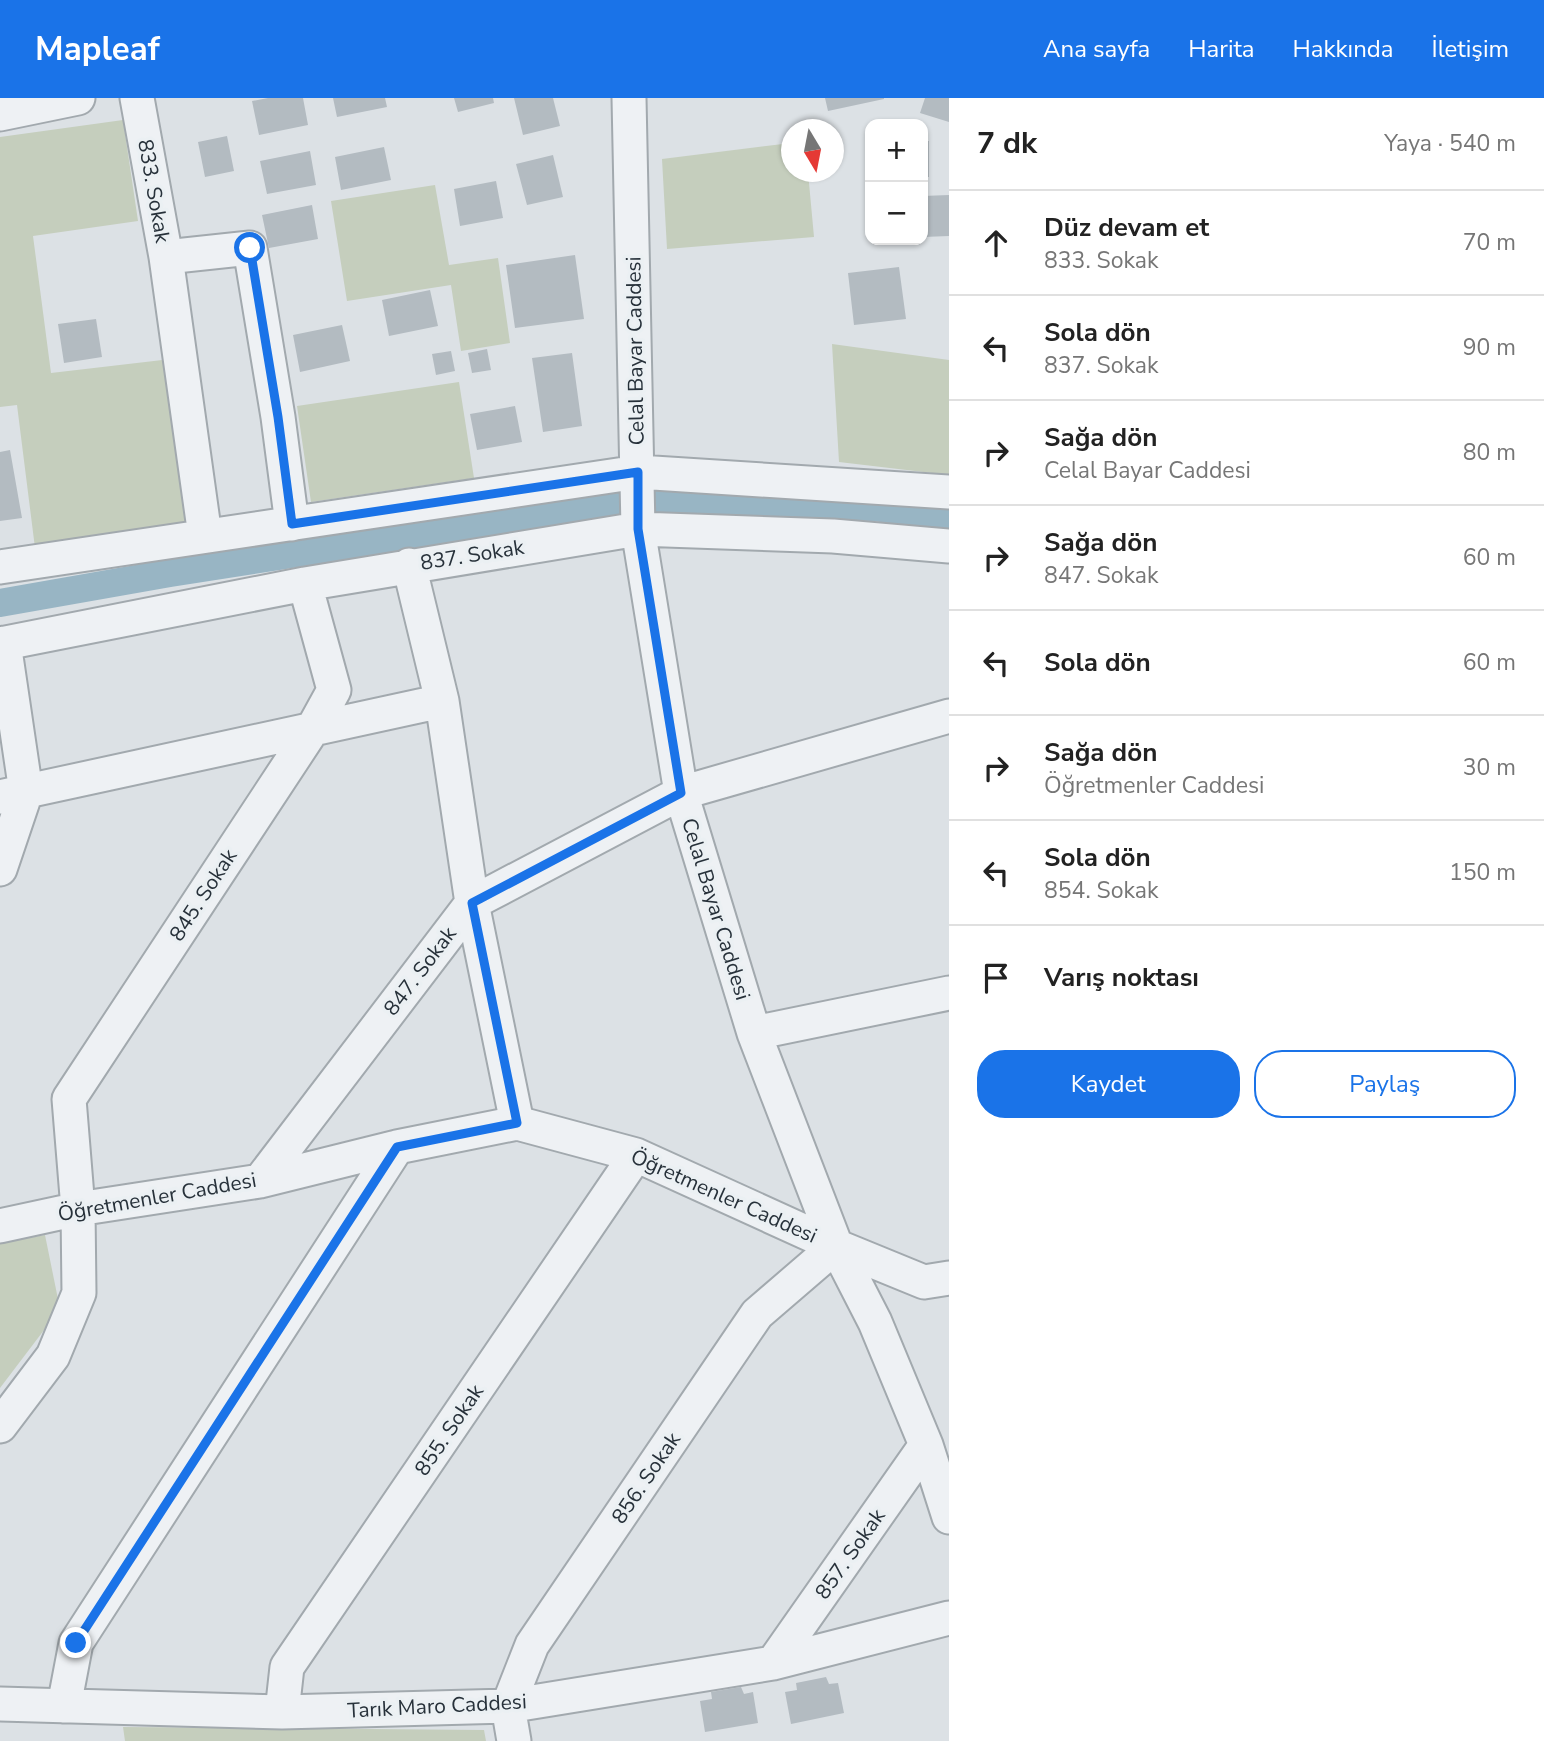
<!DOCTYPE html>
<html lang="tr">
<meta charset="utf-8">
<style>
:root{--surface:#fff;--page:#f2f2f2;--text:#222;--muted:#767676;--line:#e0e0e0;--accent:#1a73e8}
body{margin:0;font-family:"Nunito Sans",sans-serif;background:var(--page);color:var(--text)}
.controls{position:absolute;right:21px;top:21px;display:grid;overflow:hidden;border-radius:14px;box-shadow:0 2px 5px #0004}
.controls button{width:63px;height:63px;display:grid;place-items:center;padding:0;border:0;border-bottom:2px solid var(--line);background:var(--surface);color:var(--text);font:35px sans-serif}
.compass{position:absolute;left:781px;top:21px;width:63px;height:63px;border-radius:50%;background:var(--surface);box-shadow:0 2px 5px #0004;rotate:170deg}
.stop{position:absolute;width:21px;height:21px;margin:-16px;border:5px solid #1a73e8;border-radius:50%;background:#fff}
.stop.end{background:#1a73e8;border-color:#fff;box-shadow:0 2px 7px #0008}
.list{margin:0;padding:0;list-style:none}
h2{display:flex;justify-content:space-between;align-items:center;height:91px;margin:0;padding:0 28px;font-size:30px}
h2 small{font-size:23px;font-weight:400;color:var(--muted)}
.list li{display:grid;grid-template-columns:46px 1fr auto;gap:21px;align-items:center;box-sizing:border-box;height:105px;padding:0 28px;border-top:2px solid var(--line)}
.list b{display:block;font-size:26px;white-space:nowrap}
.list p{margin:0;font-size:23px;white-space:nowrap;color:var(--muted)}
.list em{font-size:23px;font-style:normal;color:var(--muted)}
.actions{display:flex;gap:14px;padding:21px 28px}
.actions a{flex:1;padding:16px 0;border:2px solid var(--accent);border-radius:28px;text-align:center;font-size:24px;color:var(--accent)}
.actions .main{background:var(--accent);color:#fff}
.icon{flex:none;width:38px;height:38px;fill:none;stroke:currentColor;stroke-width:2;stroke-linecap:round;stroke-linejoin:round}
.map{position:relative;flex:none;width:949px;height:1643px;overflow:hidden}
header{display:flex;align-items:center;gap:42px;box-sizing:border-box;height:98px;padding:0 35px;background:var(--accent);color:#fff}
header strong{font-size:33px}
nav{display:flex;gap:38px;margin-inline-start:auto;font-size:24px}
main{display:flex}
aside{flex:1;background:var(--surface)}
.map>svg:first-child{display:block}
.green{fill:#c5cebd}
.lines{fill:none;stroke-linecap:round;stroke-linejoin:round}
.canal{stroke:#98b5c4;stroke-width:28}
.building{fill:#b3bbc1}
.minor-casing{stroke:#a2a9ae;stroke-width:37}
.minor{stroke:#eef1f4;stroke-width:33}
.route{stroke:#1a73e8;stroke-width:9}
.labels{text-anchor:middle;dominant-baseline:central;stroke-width:7;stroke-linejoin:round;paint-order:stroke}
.street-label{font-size:21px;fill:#27313a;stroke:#ebf0f3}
</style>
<header>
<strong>Mapleaf</strong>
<nav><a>Ana sayfa</a><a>Harita</a><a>Hakkında</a><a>İletişim</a></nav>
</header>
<main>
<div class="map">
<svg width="949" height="1643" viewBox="0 0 949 1643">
<rect width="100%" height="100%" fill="#dce1e5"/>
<path class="green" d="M123,22L138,123L33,138L51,275L171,261L192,430L35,450L17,307L0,309V39Z
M791,45L792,74H808L814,139L667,151L662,61Z
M435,87L449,167L498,160L510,245L461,253L451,187L347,203L331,103Z
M832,246L949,262V377L839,364Z
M459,284L474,380L311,404L297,308Z
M45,1137L60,1211L0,1290V1145Z
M123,1629L484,1632L486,1643H125Z"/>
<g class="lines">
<path class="canal" d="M0,505L170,475L611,406L873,409L949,418"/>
</g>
<path class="building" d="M268,0H303L308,27L259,37L252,3Z
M333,0H385L387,9L337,19Z
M454,0H493L494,5L458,14Z
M514,0H553L560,28L523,37Z
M825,0H884V1L828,13Z
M925,0H949V24L920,15Z
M227,38L234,73L205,79L198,44Z
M923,43H929V79H923Z
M384,49L391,82L341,92L335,59Z
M310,53L316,87L267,96L260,63Z
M553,57L563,99L527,107L516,66Z
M496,83L503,120L460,128L454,91Z
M949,97V138L923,139V98Z
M312,107L318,141L269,150L262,117Z
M575,157L584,221L515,230L506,167Z
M899,169L906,221L854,227L848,175Z
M430,192L438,228L389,238L382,202Z
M96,221L102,259L64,265L58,226Z
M342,227L350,263L300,274L293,237Z
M487,251L491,272L472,275L468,255Z
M451,253L455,273L436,277L432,256Z
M572,255L582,328L543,334L532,260Z
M515,308L522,344L477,352L470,316Z
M10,352L22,420L0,423V354Z
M826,1579L829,1586L838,1585L844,1615L791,1626L785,1594L797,1592L796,1585Z
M741,1589L744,1596L753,1594L758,1625L705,1634L700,1603L712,1601L711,1594Z"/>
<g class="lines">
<defs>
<path id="minor" d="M137,0L166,159L250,150L278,319L292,426
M629,0L638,431L681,695L754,935L836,1148L875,1224L926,1347L949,1419
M0,16L78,0
M166,159L205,438
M409,467L442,603L472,805L517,1025
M0,469L638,374L949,394
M0,546L305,486L638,431L833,438L949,448
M0,699L442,603
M0,771L26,694L4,545
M754,935L949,895
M260,1083L472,805L681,695L949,618
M0,1128L78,1111L260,1083L397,1049L517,1025L636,1057L836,1148L924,1184L949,1180
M0,1328L53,1258L79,1195L78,1111L69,1001L312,632L334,592L305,486
M773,1565L926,1347
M0,1606L282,1614L508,1608L773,1565L949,1520
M64,1608L76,1545L397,1049
M282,1614L287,1569L636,1057
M514,1643L508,1608L532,1547L757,1216L836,1148"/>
</defs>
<use href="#minor" class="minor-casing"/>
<use href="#minor" class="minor"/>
</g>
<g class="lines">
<path class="route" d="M76,1545L397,1049L517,1025L472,805L681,695L638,431V374L292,426L278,319L250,150"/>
</g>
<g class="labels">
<g class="street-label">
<text transform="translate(154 93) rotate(80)">833. Sokak</text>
<text transform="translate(635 253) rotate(-91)">Celal Bayar Caddesi</text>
<text transform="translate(472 457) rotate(-9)">837. Sokak</text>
<text transform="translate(203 797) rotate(-57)">845. Sokak</text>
<text transform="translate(716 811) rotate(73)">Celal Bayar Caddesi</text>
<text transform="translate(420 873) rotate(-53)">847. Sokak</text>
<text transform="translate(724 1098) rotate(24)">Öğretmenler Caddesi</text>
<text transform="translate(157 1099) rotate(-10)">Öğretmenler Caddesi</text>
<text transform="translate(449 1332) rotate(-56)">855. Sokak</text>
<text transform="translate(646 1380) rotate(-56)">856. Sokak</text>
<text transform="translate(850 1456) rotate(-55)">857. Sokak</text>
<text transform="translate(437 1608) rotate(-3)">Tarık Maro Caddesi</text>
</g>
</g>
</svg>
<div class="controls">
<button>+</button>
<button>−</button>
</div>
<svg class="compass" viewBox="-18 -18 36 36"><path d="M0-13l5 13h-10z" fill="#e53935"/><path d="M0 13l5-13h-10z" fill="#767676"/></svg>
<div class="stop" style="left:250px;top:150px"></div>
<div class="stop end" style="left:76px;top:1545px"></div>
</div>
<aside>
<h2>7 dk<small>Yaya · 540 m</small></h2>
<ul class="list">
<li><svg class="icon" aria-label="ahead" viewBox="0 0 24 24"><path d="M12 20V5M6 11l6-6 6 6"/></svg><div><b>Düz devam et</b><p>833. Sokak</p></div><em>70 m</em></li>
<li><svg class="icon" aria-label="left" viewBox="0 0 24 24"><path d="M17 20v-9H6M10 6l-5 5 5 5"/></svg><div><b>Sola dön</b><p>837. Sokak</p></div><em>90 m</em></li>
<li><svg class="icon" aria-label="right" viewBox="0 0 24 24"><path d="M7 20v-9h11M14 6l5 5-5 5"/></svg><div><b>Sağa dön</b><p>Celal Bayar Caddesi</p></div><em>80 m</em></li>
<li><svg class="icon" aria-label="right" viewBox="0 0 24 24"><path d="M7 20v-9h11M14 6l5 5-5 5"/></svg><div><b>Sağa dön</b><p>847. Sokak</p></div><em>60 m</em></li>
<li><svg class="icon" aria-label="left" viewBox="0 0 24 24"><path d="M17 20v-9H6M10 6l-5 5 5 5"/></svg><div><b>Sola dön</b></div><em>60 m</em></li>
<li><svg class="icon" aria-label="right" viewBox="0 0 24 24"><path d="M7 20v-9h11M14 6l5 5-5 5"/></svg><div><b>Sağa dön</b><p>Öğretmenler Caddesi</p></div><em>30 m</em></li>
<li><svg class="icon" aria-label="left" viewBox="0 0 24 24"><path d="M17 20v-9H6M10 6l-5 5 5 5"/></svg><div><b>Sola dön</b><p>854. Sokak</p></div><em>150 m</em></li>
<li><svg class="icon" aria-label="arrive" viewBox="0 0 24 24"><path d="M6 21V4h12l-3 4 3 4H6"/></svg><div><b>Varış noktası</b></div></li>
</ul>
<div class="actions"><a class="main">Kaydet</a><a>Paylaş</a></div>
</aside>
</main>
